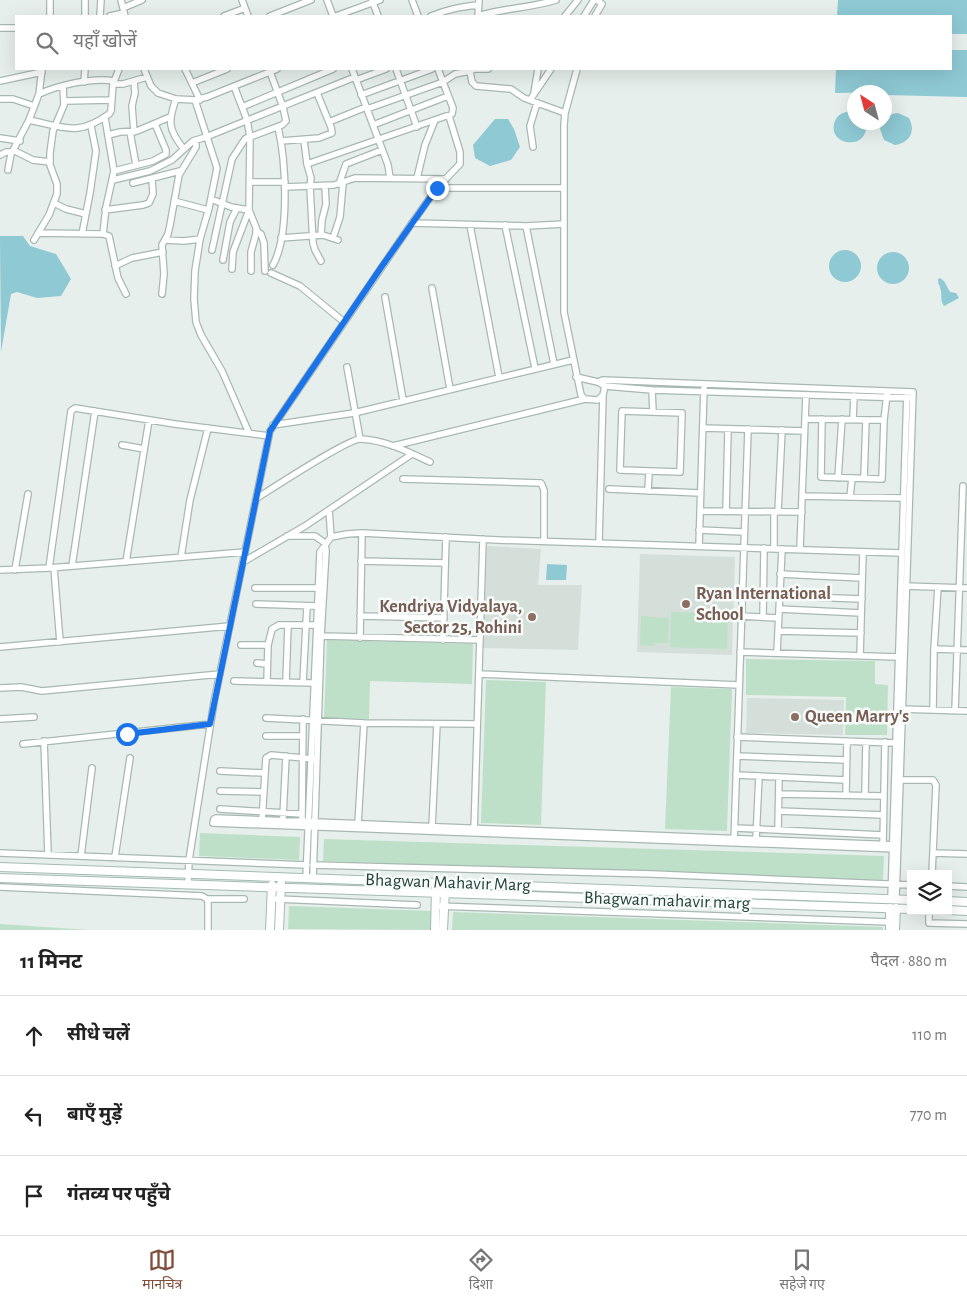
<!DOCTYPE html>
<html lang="hi">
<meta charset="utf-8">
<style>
:root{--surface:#fff;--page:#f6f6f6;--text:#222;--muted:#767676;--line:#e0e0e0;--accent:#804e3d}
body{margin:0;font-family:"Alegreya Sans","Noto Sans Devanagari",sans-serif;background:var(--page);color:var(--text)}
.controls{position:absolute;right:15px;bottom:15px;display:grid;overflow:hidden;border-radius:0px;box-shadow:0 5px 20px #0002}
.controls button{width:45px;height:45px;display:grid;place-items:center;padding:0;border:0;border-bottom:1px solid var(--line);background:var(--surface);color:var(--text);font:25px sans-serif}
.compass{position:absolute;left:847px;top:85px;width:45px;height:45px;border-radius:50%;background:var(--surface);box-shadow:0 5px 20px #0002;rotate:324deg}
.stop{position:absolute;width:15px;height:15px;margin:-11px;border:4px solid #1a73e8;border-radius:50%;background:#fff}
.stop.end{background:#1a73e8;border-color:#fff;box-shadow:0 1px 5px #0008}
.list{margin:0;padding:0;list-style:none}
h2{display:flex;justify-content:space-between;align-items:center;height:65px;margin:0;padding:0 20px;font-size:21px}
h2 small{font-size:16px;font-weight:400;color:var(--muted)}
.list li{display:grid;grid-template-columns:32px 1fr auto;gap:15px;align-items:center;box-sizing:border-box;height:80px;padding:0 20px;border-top:1px solid var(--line)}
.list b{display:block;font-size:19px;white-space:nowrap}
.list em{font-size:16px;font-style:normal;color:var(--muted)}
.icon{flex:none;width:28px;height:28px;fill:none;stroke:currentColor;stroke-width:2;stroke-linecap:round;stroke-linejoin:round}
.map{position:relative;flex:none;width:967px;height:930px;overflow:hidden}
.search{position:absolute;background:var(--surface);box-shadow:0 5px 20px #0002;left:15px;right:15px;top:15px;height:55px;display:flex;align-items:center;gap:12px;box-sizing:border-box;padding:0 18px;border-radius:0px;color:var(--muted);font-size:19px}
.sheet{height:305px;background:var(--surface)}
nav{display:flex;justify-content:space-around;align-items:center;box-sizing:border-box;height:70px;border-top:1px solid var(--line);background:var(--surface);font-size:14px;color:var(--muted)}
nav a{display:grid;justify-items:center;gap:2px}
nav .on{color:var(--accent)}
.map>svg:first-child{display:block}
.built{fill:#d4dfda}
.green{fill:#bfe0c8}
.water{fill:#8ec9d4}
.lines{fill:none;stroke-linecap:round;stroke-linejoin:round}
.street-casing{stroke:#a8b8b2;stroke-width:8}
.secondary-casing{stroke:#a4bbb3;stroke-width:10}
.street{stroke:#fff;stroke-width:5.5}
.secondary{stroke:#fff;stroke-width:8}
.route{stroke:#1a73e8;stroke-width:6}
.education-dot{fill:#8d6e63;stroke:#f7fbf9;stroke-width:2}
.labels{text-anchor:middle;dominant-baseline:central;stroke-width:5;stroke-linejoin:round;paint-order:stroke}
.education-label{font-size:18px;font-weight:bold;fill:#785e54;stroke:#f7fbf9;text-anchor:start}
.street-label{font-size:18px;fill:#24423a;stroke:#f7fbf9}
</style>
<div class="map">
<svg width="967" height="930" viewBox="0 0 967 930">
<rect width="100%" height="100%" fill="#e6efeb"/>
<path class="built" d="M487,546L541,549L538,585H582L578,650L483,648Z
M640,554L735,557L732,655L637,652Z
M747,698L844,700L843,735L746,733Z"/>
<path class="green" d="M671,612L728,613L727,649L670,647Z
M641,616L669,618L668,643H654V646L640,645Z
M327,640L473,644L472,684L370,681L369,719L324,718Z
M746,659L875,661V684L888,685L887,735H845L846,697L746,695Z
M486,680L546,682L541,825L481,823Z
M671,687L732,689L727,831L665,829Z
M200,833L300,837L299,860L199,856Z
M324,839L884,856L883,880L323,861Z
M289,906L432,911L431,930L288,929Z
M453,912L883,927V930H452Z
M0,924L90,930H0Z"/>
<path class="water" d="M838,0H967V34H951V16H837Z
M951,50H967V97L885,95L884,92L835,93L836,69H951Z
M851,111L854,112V122L866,123C870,152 825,146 835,121C838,114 844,112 851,111Z
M898,113L909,118C916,131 910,143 895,145L884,140L880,129C883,120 887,114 898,113Z
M495,119H508L514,129L520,147L511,160L490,166L475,158L473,145Z
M0,236H23L30,246L56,254L71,279L61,296L37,298L17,292L11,294L1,352Z
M829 266a16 16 0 1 1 32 0a16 16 0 1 1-32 0Z
M877 268a16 16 0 1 1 32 0a16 16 0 1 1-32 0Z
M940,278L944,281L950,292L956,293L959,298L944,306C940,300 942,297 941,291C940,286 938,284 938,279Z
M547,564L567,565L566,580H546Z"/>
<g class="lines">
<defs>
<path id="street" d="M85,0V16
M121,0L125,16
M242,0L248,16
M327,0L333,16
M372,0L378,16
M412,0L418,16
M123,8L142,0
M50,16V0
M100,16L101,0
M110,16L124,13
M224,16L245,8
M270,16L311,0
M336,16L380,0
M431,16C449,9 460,7 478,5
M478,16C504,8 530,8 556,0
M478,16L479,0
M565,16L578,0
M584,16L594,0
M595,16L602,4L597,0
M0,28H16
M144,69L151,86L158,93L176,99L195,100L207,97L277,69
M185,69L200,100
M352,69L388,165L390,178
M396,69L417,127
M474,69H488
M577,69L565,113L564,125V312L581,395L585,399L598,400L603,395L605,386
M470,71L472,82L476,86L511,89L524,98L565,113
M356,80L386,69
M0,81L42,72
M134,81L135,93L132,106L134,132
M84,82L85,69
M192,83L227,69
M113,84H123L147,77
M234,86L247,120L250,137L249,210L257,230L251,252V271
M534,93L538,69
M39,94L42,69
M361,95L432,69
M0,99H13L34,106
M176,99C168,121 168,129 183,148
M195,100L217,168L209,208L200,239L195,271L194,299L196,322L201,335L222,371L249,433
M530,100L551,69
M65,101L111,100
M242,107L333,69
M367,109L443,82L455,74L470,71L475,69
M29,120C63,127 78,137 109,114L111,111L113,84L119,69
M329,122L366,107
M373,125L448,96
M130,132L136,165
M108,135L120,132L137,131L170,117
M250,137L282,125L286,121L283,107L269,69
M0,138L20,141
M304,140L307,164L311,178L310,187L313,243L315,250L321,261
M281,141L319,138L332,133L331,127L317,93
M533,147L530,126L537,103
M13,150L33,160L50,162
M0,155L6,152H12
M307,164L452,114L453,108L438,69
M8,170L11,154L29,120L39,94C59,85 93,77 114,81
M114,171L153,161L166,154V150L155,124
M417,178L425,145L435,120
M113,180L150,171L172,160L193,141L206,137L355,77
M250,182H285
M133,183L180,171
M339,184L346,164L382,150
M285,187L334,185L355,178L446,179
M437,188H564
M211,199L231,207L249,210L233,252L232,269
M174,201L208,210
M54,203L66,209L86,214
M105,210L143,205L149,203L153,194L152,179
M412,223L526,226L564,224
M470,225L499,377
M505,225L535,368
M526,226L554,364
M256,231L261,234L264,243L265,271
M38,233L103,234L109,236L118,278L126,294
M82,234L90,193L96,151L91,126
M103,234L106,207L114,171L105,118
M321,235L322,220L326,204L325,186
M281,238L323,235L338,240
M333,238L340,217L343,183
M34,240L49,215L57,194V184L50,165V153L53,131L64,105L63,87
M165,240L184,241L200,239
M212,250L232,159L245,139L250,136
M223,260L230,222L237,208
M273,265C290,234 286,161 278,127
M115,266L132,258L163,252
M271,273L300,286L344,322
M432,288L450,389
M162,294L164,274L162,245L168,234L170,225L179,175L196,147V140
M385,297L403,400
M347,367L360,439
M576,377L598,382L605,386L652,390L908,398
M598,382L603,380L913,392L896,899
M652,390L653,412
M622,411L682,413L680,472L620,470Z
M805,419C831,419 858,420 884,420L882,479L821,477L822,419
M853,419L854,396
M884,420L887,394
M273,425L354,413L573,360
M703,428L804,431
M122,445L144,449
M393,446L585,399
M838,478L842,419
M864,478L866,420
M403,479L541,483L544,490V541
M609,489L700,493
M648,491L649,471
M802,496L903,498
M850,497L852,478
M257,498C273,488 349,438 361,439C385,440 409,452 430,462
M329,510L331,537
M700,511L802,512
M726,512L728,429
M778,512L782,430
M699,530L743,532
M287,536H315L325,543L326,551L321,636L313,878
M599,542L603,395
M699,546L704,388
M774,548V512
M800,549L806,395
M245,552L49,568L71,411L75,408L175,424L269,436
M181,557L190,500L208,428
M361,561L445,563
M126,562L149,420
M243,562L305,526L412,454
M72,566L95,411
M54,568L60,642
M0,570L49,568
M15,570L28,494
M780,574L862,578
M903,586L967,588
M255,588H317
M779,596L862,599
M256,604L317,606
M779,609L861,613
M360,616L444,618
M741,616L778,618
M763,617L764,548
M778,631L861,633
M321,636L480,640
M360,638L362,533
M443,640L446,537
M241,645H268
M0,647L230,626
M934,649L967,650
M740,652L898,657
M777,653L782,549
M860,656L863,552
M257,663L267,664
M479,674L739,685
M234,681L314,683
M267,682L268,645L272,629L279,625H318
M286,682L288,625
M303,682L307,606
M0,688L21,687L42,691L220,674
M899,709L967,711
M933,710L934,649L938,587
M955,711L963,486
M266,718L364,723L477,724
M0,719L34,717
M266,736H303
M737,737L895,743
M44,741L48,854
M23,744L210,724
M737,756L846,760
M220,771L264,773
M736,775L846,780
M900,780H933L936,785L932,874
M220,791L263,792
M779,794L884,796
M846,795L847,741
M865,796L866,742
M220,809L302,814
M779,811L883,815
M283,817L286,756
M262,821L266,758L271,755L315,759
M302,822L303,719
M358,824L364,723
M432,827L437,724
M735,828L883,835
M778,830L779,777
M474,832L483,539
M756,839L759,776
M734,842L748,429
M883,844L885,742
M897,849L213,823L214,819L216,818L897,845
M0,853L307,865
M933,853L967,854
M81,856L92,768
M115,857L130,758
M313,865L652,874L911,885
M306,878L320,552L331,537L347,534L362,533L498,540L901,553
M188,885L189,860L214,702L270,431L412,223L437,188L460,164V152L449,116
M948,886L967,887
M0,887L202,896L207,899L208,902V930
M207,899H244
M277,899L417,905
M891,899L907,392
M436,906L890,922
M929,911V923L967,924"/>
<path id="secondary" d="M0,867L911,900
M0,878L911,909
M948,901L967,902
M948,910L967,911
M270,930L272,885
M279,930L281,884
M435,930L436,890
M443,930L445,890
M890,930V908
M895,930L896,908"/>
</defs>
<use href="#street" class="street-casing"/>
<use href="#secondary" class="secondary-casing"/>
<use href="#street" class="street"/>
<use href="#secondary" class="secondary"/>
</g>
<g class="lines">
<path class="route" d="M127,734L210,724L270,431L380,269L437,188"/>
</g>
<g class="education-dot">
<circle cx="686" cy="604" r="5"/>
<circle cx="532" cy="617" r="5"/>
<circle cx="795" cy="717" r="5"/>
</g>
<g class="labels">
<g class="education-label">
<text x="696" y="594">Ryan International<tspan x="696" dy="21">School</tspan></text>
<text x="522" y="607" text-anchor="end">Kendriya Vidyalaya,<tspan x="522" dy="21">Sector 25, Rohini</tspan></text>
<text x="805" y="717">Queen Marry's</text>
</g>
<g class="street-label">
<text transform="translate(448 883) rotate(2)">Bhagwan Mahavir Marg</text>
<text transform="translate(667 901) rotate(2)">Bhagwan mahavir marg</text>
</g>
</g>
</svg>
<div class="controls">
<button><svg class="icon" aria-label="layers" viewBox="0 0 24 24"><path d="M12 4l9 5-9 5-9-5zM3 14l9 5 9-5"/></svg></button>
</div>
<svg class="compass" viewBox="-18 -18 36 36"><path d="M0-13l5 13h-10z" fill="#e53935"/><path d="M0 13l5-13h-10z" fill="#767676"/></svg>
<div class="stop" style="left:127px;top:734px"></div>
<div class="stop end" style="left:437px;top:188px"></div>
<div class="search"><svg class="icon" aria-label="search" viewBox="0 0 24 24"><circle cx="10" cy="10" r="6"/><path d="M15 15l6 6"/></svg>यहाँ खोजें</div>
</div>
<section class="sheet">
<h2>11 मिनट<small>पैदल · 880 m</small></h2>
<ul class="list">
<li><svg class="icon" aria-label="ahead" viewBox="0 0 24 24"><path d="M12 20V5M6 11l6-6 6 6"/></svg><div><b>सीधे चलें</b></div><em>110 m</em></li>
<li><svg class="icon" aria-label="left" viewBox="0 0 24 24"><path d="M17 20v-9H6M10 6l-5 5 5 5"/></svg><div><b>बाएँ मुड़ें</b></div><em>770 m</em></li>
<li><svg class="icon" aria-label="arrive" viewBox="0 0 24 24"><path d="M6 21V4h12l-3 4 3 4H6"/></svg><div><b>गंतव्य पर पहुँचे</b></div></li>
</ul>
</section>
<nav>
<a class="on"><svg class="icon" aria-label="map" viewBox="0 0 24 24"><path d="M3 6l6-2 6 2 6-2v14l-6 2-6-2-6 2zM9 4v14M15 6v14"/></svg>मानचित्र</a>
<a><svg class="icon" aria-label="directions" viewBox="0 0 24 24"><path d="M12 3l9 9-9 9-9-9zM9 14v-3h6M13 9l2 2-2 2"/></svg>दिशा</a>
<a><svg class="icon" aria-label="saved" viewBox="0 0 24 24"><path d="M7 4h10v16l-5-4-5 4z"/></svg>सहेजे गए</a>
</nav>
